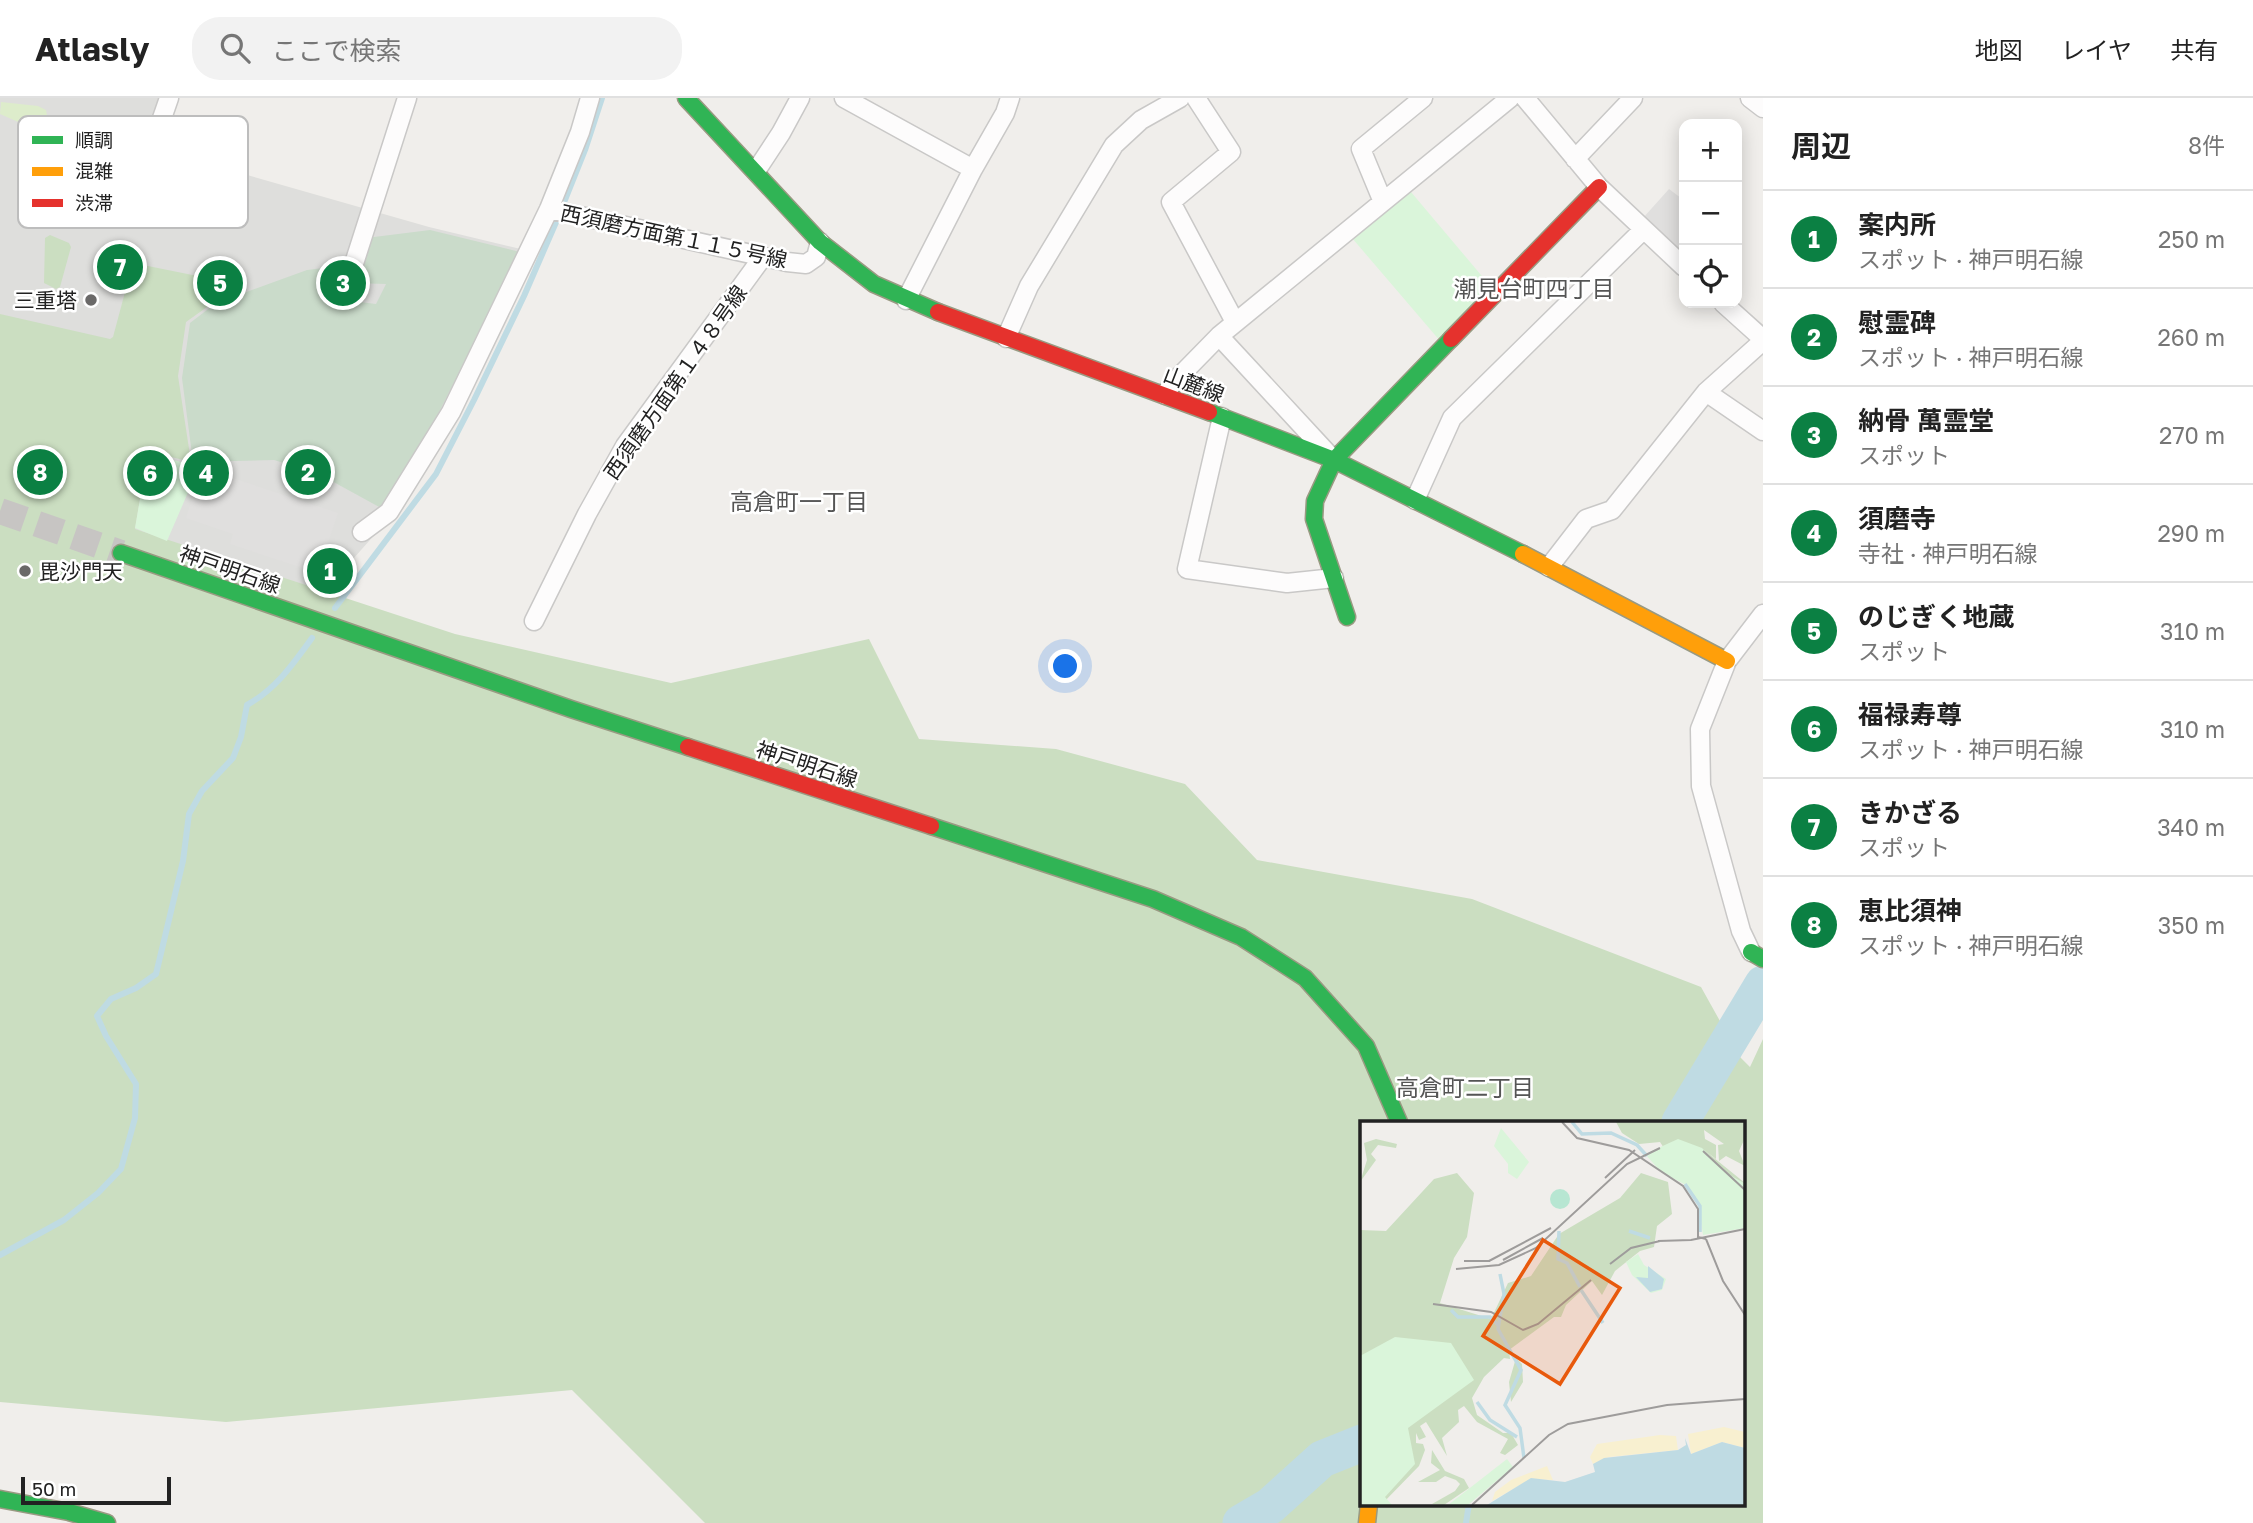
<!DOCTYPE html>
<html lang="ja">
<meta charset="utf-8">
<style>
:root{--surface:#fff;--page:#f2f2f2;--text:#222;--muted:#767676;--line:#e0e0e0;--accent:#0b8043}
body{margin:0;font-family:"Golos Text","Noto Sans JP",sans-serif;background:var(--page);color:var(--text)}
.controls{position:absolute;right:21px;top:21px;display:grid;overflow:hidden;border-radius:14px;box-shadow:0 4px 18px #0003}
.controls button{width:63px;height:63px;display:grid;place-items:center;padding:0;border:0;border-bottom:2px solid var(--line);background:var(--surface);color:var(--text);font:35px sans-serif}
.scale{position:absolute;left:21px;bottom:18px;width:150px;box-sizing:border-box;padding-left:7px;border:4px solid #222;border-top:0;font-size:19px;line-height:24px;white-space:nowrap;color:#222;-webkit-text-stroke:5px #fff;paint-order:stroke}
.you{position:absolute;left:1066px;top:569px;width:24px;height:24px;margin:-18px;border:5px solid #fff;border-radius:50%;background:#1a73e8;box-shadow:0 0 0 10px #1a73e833}
.badge{display:grid;place-items:center;width:46px;height:46px;border-radius:50%;background:var(--accent);color:#fff;font-size:23px;font-weight:700}
.pin{position:absolute;translate:-50% -50%;border:4px solid #fff;box-shadow:0 2px 7px #0006}
.list{margin:0;padding:0;list-style:none}
h2{display:flex;justify-content:space-between;align-items:center;height:91px;margin:0;padding:0 28px;font-size:30px}
h2 small{font-size:23px;font-weight:400;color:var(--muted)}
.list li{display:grid;grid-template-columns:46px 1fr auto;gap:21px;align-items:center;box-sizing:border-box;height:98px;padding:0 28px;border-top:2px solid var(--line)}
.list b{display:block;font-size:26px;white-space:nowrap}
.list p{margin:0;font-size:23px;white-space:nowrap;color:var(--muted)}
.list em{font-size:23px;font-style:normal;color:var(--muted)}
.icon{flex:none;width:38px;height:38px;fill:none;stroke:currentColor;stroke-width:2;stroke-linecap:round;stroke-linejoin:round}
.map{position:relative;flex:none;width:1763px;height:1425px;overflow:hidden}
header{display:flex;align-items:center;gap:42px;box-sizing:border-box;height:98px;padding:0 35px;background:var(--surface);border-bottom:2px solid var(--line)}
header strong{font-size:33px}
nav{display:flex;gap:38px;margin-inline-start:auto;font-size:24px}
.search{width:490px;height:63px;background:var(--page);display:flex;align-items:center;gap:18px;box-sizing:border-box;padding:0 24px;border-radius:28px;color:var(--muted);font-size:26px}
main{display:flex}
aside{flex:1;background:var(--surface)}
.map>svg:first-child{display:block}
.religious{fill:#dededc}
.grass{fill:#ddeccb}
.forest{fill:#cbdec1;fill-rule:evenodd}
.cemetery{fill:#cadbca;fill-rule:evenodd}
.park{fill:#daf5da}
.parking{fill:#e0dfde}
.lines{fill:none;stroke-linecap:round;stroke-linejoin:round}
.stream{stroke:#bfdbe3;stroke-width:6}
.river{stroke:#bfdbe3;stroke-width:37}
.primary-tunnel{stroke:#c7c5c3;stroke-width:26;stroke-dasharray:26 13;stroke-linecap:butt}
.street-casing{stroke:#c9c8c7;stroke-width:21}
.fast-casing{stroke:#999a82;stroke-width:19}
.slow-casing{stroke:#999a82;stroke-width:19}
.jam-casing{stroke:#999a82;stroke-width:19}
.street{stroke:#fdfcfc;stroke-width:18}
.fast{stroke:#30b455;stroke-width:16}
.slow{stroke:#ff9f0a;stroke-width:16}
.jam{stroke:#e5322d;stroke-width:16}
.poi-dot{fill:#6a6968;stroke:#fff;stroke-width:2.5}
.labels{text-anchor:middle;dominant-baseline:central;stroke-width:5;stroke-linejoin:round;paint-order:stroke}
.street-label{font-size:21px;fill:#222;stroke:#fff}
.poi-label{font-size:21px;fill:#222;stroke:#fff;text-anchor:end}
.neighbourhood-label{font-size:23px;fill:#555;stroke:#fff}
.inset-river{fill:none;stroke:#bfdbe3;stroke-width:3.5}
.inset-road{fill:none;stroke:#9e9c9b;stroke-width:2}
.view{fill:#e8590c;fill-opacity:0.15;stroke:#e8590c;stroke-width:3.5}
.inset-edge{fill:none;stroke:#222;stroke-width:3.5}
.key{fill:#fff;stroke:#bdbdbd;stroke-width:2}
.key-label{font-size:19px;fill:#222}
</style>
<header>
<strong>Atlasly</strong>
<div class="search"><svg class="icon" aria-label="search" viewBox="0 0 24 24"><circle cx="10" cy="10" r="6"/><path d="M15 15l6 6"/></svg>ここで検索</div>
<nav><a>地図</a><a>レイヤ</a><a>共有</a></nav>
</header>
<main>
<div class="map">
<svg width="1763" height="1425" viewBox="0 0 1763 1425">
<rect width="100%" height="100%" fill="#f0eeeb"/>
<path class="religious" d="M0,0H163L146,48L429,129L525,152L385,425L291,531L0,702Z"/>
<path class="grass" d="M1,4L38,8L46,12L47,18L56,24L48,37L0,16Z"/>
<path class="forest" d="M50,137L69,145L71,149L60,189L56,191L44,185L45,140Z
M138,166L242,187L244,190L241,195L214,204L186,224L178,278L191,364L148,353L135,431L455,536L671,585L869,541L919,641L1056,651L1185,686L1257,762L1472,801L1701,889L1740,959L1750,969L1763,941V1425H705L572,1292L226,1324L0,1304V216L110,241L113,239L132,168ZM1362,1024H1744V1406H1362Z"/>
<path class="cemetery" d="M430,132L520,154L430,332L381,410L319,376L274,362L193,364L182,280L190,225L216,205L307,172L357,166L366,140ZM319,184L386,186L376,206L360,204L354,193L319,191Z"/>
<path class="park" d="M1411,94L1492,190L1441,244L1352,140Z
M148,355L199,369L167,443L135,430Z"/>
<path class="parking" d="M1669,91L1681,100L1684,97V147L1678,154L1643,120Z
M202,370L338,415L318,475L230,446L233,436L186,420Z"/>
<g class="lines">
<path class="stream" d="M335,510L436,376L474,302L524,198L557,122L585,52L602,0
M0,1157L64,1122L98,1095L121,1071L135,1020L136,986L106,938L97,918L111,901L136,890L156,876L183,763L189,716L202,693L233,660L241,639L247,607C276,591 293,566 312,540
M1466,1425L1469,1406"/>
<path class="river" d="M1680,1024L1763,886
M1241,1425L1270,1408L1322,1361L1362,1345"/>
<path class="primary-tunnel" d="M0,413L121,455"/>
<defs>
<path id="street" d="M844,0L973,71
M1196,0L1231,54L1171,104L1235,224
M1525,0L1599,89L1684,169
M1750,0L1763,10
M151,52L169,0
M1575,61L1633,0
M756,73L781,35L800,0
M1383,104L1361,51L1423,0
M549,111L787,164L806,166L816,159L820,144
M350,178L407,0
M906,202L973,71L1005,15L1010,0
M1723,205L1763,241
M1219,238L1331,359
M1006,240L1029,188L1114,47L1141,22L1180,0
M1706,294L1763,333
M1165,297L1172,286L1219,238L1510,0
M1222,319L1187,471L1287,485L1334,480
M1415,402L1452,320L1643,132
M362,434L389,414L451,314L549,111L580,34L590,0
M1549,469L1586,421L1612,412L1706,294L1763,243
M534,523L587,416L625,348L762,160
M1751,854L1741,833L1701,688L1700,631L1727,563L1763,516"/>
<path id="fast" d="M686,0L820,144L874,186L938,214
M1209,314L1334,362L1523,456
M121,455L571,611L688,649
M1347,519L1314,421L1315,403L1334,362L1451,241
M931,728L1153,801L1241,839L1305,880L1366,948L1399,1024
M1751,854L1763,861
M0,1401L69,1414L107,1425"/>
<path id="slow" d="M1523,456L1727,563
M1367,1425L1369,1406"/>
<path id="jam" d="M938,214L1209,314
M1451,241L1599,89
M688,649L931,728"/>
</defs>
<use href="#street" class="street-casing"/>
<use href="#fast" class="fast-casing"/>
<use href="#slow" class="slow-casing"/>
<use href="#jam" class="jam-casing"/>
<use href="#street" class="street"/>
<use href="#fast" class="fast"/>
<use href="#slow" class="slow"/>
<use href="#jam" class="jam"/>
</g>
<g class="poi-dot">
<circle cx="91" cy="202" r="7"/>
<circle cx="25" cy="473" r="7"/>
</g>
<g class="labels">
<g class="street-label">
<text transform="translate(674 138) rotate(12)">西須磨方面第１１５号線</text>
<text transform="translate(675 284) rotate(-55)">西須磨方面第１４８号線</text>
<text transform="translate(1194 286) rotate(21)">山麓線</text>
<text transform="translate(230 471) rotate(19)">神戸明石線</text>
<text transform="translate(807 666) rotate(18)">神戸明石線</text>
</g>
<g class="poi-label">
<text x="77" y="202">三重塔</text>
<text x="39" y="473" text-anchor="start">毘沙門天</text>
</g>
<g class="neighbourhood-label">
<text x="1534" y="190">潮見台町四丁目</text>
<text x="799" y="403">高倉町一丁目</text>
<text x="1465" y="989">高倉町二丁目</text>
</g>
</g>
<g transform="translate(1360 1023)">
<rect width="385" height="385" fill="#f0eeeb"/>
<path d="M256,1H385V17L379,30L385,45L366,35L359,40L358,24L364,23L344,9L345,18L356,24V38L343,28L385,62V106L342,102L339,81L300,21L279,23L262,12ZM16,18L37,23L36,27L18,24L11,33L16,39L0,61L7,39L4,22ZM97,52L114,72L107,116L94,137L80,182L131,198L148,162L171,155L199,113L260,77L281,52L308,61L312,93L297,105L294,126L280,130L255,150L242,174L232,160L206,184L201,196H194L149,229L150,238L144,237L124,256L112,277L117,294L143,312H151L158,324L145,334L140,332L148,318L117,301L104,285L98,289L99,301L82,317L87,335L66,301L60,305L66,316L59,319L56,312V322L63,323L65,329L59,345L21,384H0V109L26,110L74,58ZM156,237L162,243L163,261L151,281L149,261ZM72,329L85,350L104,358L109,367L84,384L72,383L95,370L100,363L96,359L85,355L76,361H58L80,349L71,342Z" fill="#cbdec1"/>
<path d="M364,306L385,311V327L362,321L331,333L328,313ZM300,314L316,315L318,329L249,336L233,343L230,336L237,323ZM187,345L193,359L171,358L132,380L135,371L151,359Z" fill="#f8f0d0"/>
<path d="M141,7L169,41L157,58L148,52V43L134,25ZM318,18L342,27L366,52L384,62L385,107L343,114L338,81L324,63L301,51L285,33ZM278,133L284,144L306,158L302,169L291,172L272,154L266,141ZM35,216L91,222L114,259L48,307L55,343L25,376L32,384H0V235ZM147,338L153,346L108,384H88Z" fill="#daf5da"/>
<path d="M190 78a10 10 0 1 1 20 0a10 10 0 1 1-20 0Z" fill="#b7e6d2"/>
<path d="M288,145L304,158L302,168L290,171L276,156L288,157ZM325,317L331,333L362,321L385,327V384H127L171,357L205,361L235,351L233,343L244,337L318,329L326,324Z" fill="#bfdbe3"/>
<path class="inset-river" d="M212,1L222,13L251,12L277,24L287,35M325,63L340,85V111M199,110L198,138L207,142L220,166M269,110L290,117M140,153L144,173L138,208L161,249L145,284L160,307L164,337M221,169L243,202M91,189L98,196H130L138,204M117,281L130,299L157,316"/>
<path class="inset-road" d="M202,1L217,17L269,29L323,65L338,88V116L346,118M343,30L385,69M245,57L275,29M346,118L363,160L385,194M298,120L331,119L385,108M143,139L183,117M104,140H130M129,140L191,107M250,143L271,127L300,120M96,148L139,144L176,127L267,43L300,27M73,183L131,191L163,209L178,203L231,159M112,384L189,314L208,303L307,284L385,278"/>
<path class="view" d="M183,119L260,167L200,263L123,215Z"/>
<rect width="385" height="385" class="inset-edge"/>
</g>
<rect x="18" y="18" width="230" height="112" rx="10" class="key"/>
<rect x="32" y="38" width="31" height="8" fill="#30b455"/>
<rect x="32" y="69" width="31" height="9" fill="#ff9f0a"/>
<rect x="32" y="101" width="31" height="8" fill="#e5322d"/>
<g class="key-label">
<text x="75" y="49">順調</text>
<text x="75" y="80">混雑</text>
<text x="75" y="112">渋滞</text>
</g>
</svg>
<div class="controls">
<button>+</button>
<button>−</button>
<button><svg class="icon" aria-label="locate" viewBox="0 0 24 24"><circle cx="12" cy="12" r="6"/><path d="M12 2v4M12 18v4M2 12h4M18 12h4"/></svg></button>
</div>
<div class="scale">50 m</div>
<div class="you"></div>
<div class="pin badge" style="left:330px;top:473px">1</div>
<div class="pin badge" style="left:308px;top:374px">2</div>
<div class="pin badge" style="left:343px;top:185px">3</div>
<div class="pin badge" style="left:206px;top:375px">4</div>
<div class="pin badge" style="left:220px;top:185px">5</div>
<div class="pin badge" style="left:150px;top:375px">6</div>
<div class="pin badge" style="left:120px;top:169px">7</div>
<div class="pin badge" style="left:40px;top:374px">8</div>
</div>
<aside>
<h2>周辺<small>8件</small></h2>
<ul class="list">
<li><span class="badge">1</span><div><b>案内所</b><p>スポット · 神戸明石線</p></div><em>250 m</em></li>
<li><span class="badge">2</span><div><b>慰霊碑</b><p>スポット · 神戸明石線</p></div><em>260 m</em></li>
<li><span class="badge">3</span><div><b>納骨 萬霊堂</b><p>スポット</p></div><em>270 m</em></li>
<li><span class="badge">4</span><div><b>須磨寺</b><p>寺社 · 神戸明石線</p></div><em>290 m</em></li>
<li><span class="badge">5</span><div><b>のじぎく地蔵</b><p>スポット</p></div><em>310 m</em></li>
<li><span class="badge">6</span><div><b>福禄寿尊</b><p>スポット · 神戸明石線</p></div><em>310 m</em></li>
<li><span class="badge">7</span><div><b>きかざる</b><p>スポット</p></div><em>340 m</em></li>
<li><span class="badge">8</span><div><b>恵比須神</b><p>スポット · 神戸明石線</p></div><em>350 m</em></li>
</ul>
</aside>
</main>
